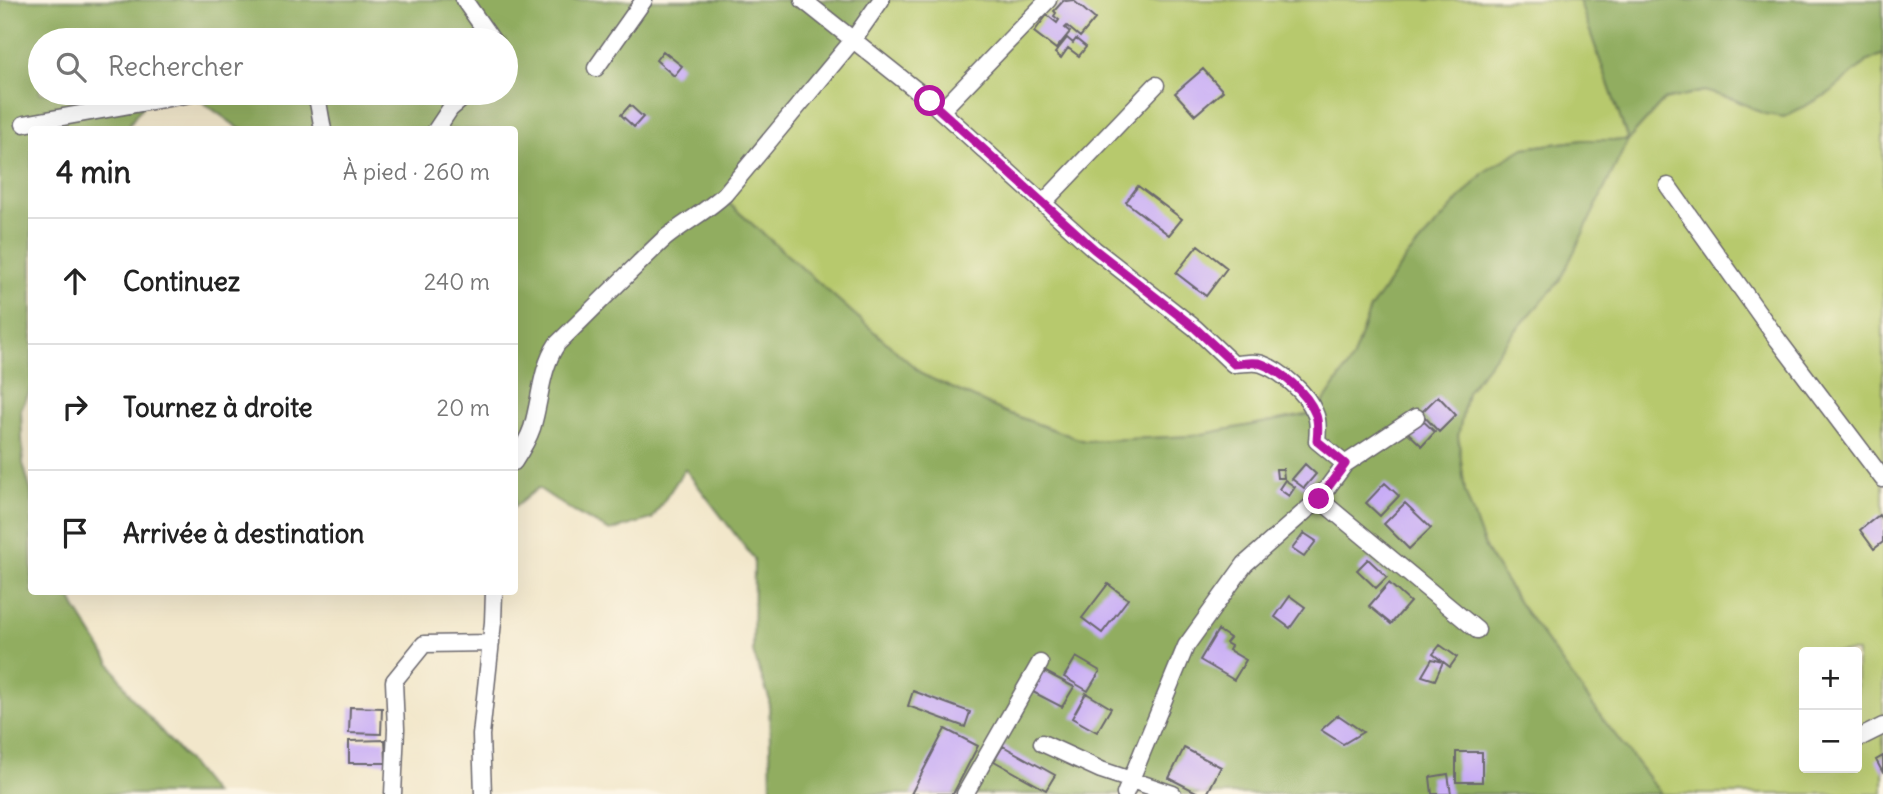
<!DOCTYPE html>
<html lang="fr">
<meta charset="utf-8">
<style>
:root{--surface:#fff;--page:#f2f2f2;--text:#222;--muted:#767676;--line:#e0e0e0}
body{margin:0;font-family:Delius,sans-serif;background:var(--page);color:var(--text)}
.controls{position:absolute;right:21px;bottom:21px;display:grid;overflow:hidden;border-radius:7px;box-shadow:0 7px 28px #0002}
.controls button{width:63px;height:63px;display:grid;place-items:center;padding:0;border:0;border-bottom:2px solid var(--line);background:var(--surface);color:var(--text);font:35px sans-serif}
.stop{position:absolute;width:21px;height:21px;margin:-16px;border:5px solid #b5179e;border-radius:50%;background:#fff}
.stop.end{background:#b5179e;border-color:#fff;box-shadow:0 2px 7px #0008}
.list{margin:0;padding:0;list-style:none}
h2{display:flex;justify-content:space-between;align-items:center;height:91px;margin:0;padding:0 28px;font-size:30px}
h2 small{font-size:23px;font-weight:400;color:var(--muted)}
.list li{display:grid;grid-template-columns:46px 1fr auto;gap:21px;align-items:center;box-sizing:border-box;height:126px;padding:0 28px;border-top:2px solid var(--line)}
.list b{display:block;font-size:26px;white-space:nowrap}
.list em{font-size:23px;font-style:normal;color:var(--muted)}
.icon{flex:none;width:38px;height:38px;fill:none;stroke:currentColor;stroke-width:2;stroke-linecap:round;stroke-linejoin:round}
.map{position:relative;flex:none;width:1883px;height:794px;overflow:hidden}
.search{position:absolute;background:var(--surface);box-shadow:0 7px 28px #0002;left:28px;top:28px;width:490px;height:77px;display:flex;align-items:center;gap:18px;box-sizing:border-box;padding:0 24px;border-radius:38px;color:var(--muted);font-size:26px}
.panel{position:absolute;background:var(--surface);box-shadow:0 7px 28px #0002;left:28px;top:126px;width:490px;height:469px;border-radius:7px}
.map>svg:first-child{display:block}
.green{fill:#b7c96d;stroke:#6c7654;stroke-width:2;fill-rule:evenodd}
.forest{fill:#91ad60;stroke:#5a684e;stroke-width:2}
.building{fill:#c7acf6}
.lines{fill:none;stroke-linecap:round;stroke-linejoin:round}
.minor-casing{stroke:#6b676d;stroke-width:19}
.minor{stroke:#fff;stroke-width:16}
.route{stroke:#b5179e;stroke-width:9}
</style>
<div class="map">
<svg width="1883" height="794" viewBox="0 0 1883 794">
<rect width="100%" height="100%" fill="#fcf5e5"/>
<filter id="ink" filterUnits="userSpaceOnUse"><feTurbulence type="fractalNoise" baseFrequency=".0143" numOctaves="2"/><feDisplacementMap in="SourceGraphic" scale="14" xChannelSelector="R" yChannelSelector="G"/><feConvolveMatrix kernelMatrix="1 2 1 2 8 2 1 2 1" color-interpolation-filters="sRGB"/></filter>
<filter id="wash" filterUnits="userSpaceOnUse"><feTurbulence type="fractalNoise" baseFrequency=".00686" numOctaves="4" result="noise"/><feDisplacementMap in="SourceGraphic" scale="28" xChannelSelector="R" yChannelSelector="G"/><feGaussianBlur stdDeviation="1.57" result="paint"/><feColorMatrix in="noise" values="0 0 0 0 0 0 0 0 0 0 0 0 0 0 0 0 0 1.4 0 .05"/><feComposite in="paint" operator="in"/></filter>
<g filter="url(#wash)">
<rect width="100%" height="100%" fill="#f2e7cb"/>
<path class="green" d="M879,0H1579L1628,140L1664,100L1704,91L1733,99L1828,94L1866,62L1883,54V794H1661L1602,718L1519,603L1486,550L1465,492L1458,436L1467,392L1508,338L1627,140H1583L1524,148L1370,309L1352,360L1316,413L1192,436L1084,441L1005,412L923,375L725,200ZM1804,652H1857V768H1804Z"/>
<path class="forest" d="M0,0H879L725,200L923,375L1005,412L1084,441L1192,436L1316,413L1352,360L1370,309L1406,258L1484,172L1524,148L1583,140H1628L1579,0H1883V54L1866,62L1828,94L1784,117L1765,114L1733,99L1704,91L1664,100L1628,140L1560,281L1509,338L1467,392L1458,436L1465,492L1486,550L1519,603L1602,718L1661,794H771L769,698L753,652L754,559L685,469L652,519L610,531L574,512L538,488L515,507L514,130L240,129L190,93H506V40H40V93H152L126,129L32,130V387L21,409L23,463L31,492L32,592H68L75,607L132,698L186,759L214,794H0Z"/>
<g id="blocks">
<path class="building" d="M1064,0L1066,1L1073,0L1095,19L1080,37L1067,26L1065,28L1070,32L1056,49L1034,32L1047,15L1057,23L1059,20L1054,16L1056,13L1054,11Z
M1067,38L1073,43L1076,39L1086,47L1079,56L1068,48L1061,58L1055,53Z
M663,51L682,66L674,76L656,60Z
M1203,69L1223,91L1195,115L1175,93Z
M630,105L643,117L634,127L621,115Z
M1138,186L1182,219L1169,235L1126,202Z
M1198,245L1227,268L1206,296L1176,273Z
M1438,396L1456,415L1439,432L1421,413Z
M1419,417L1435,432L1422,446L1406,431Z
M1305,464L1316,474L1304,488L1292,479Z
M1276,469H1283L1284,478H1277Z
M1285,480L1295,487L1289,496L1279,489Z
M1385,483L1399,496L1380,516L1366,503Z
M1405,503L1431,528L1409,549L1384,524Z
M1879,515L1883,521V542L1874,549L1860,530Z
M1304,533L1316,541L1304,557L1292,549Z
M1368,559L1387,577L1376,588L1357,570Z
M1389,583L1410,602L1391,624L1369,606Z
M1108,584L1128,599L1102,633L1082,618Z
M1290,596L1305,607L1290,628L1275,617Z
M1218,630L1230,638L1226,643L1231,646L1229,650L1246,660L1234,680L1200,660Z
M1440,645L1457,657L1450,667L1433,654Z
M1076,657L1100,671L1088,691L1064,677Z
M1432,659L1443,662L1435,680L1422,676Z
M1042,670L1074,687L1062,707L1031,691Z
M913,691L970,712L965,727L908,706Z
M1086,693L1111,708L1097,732L1072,718Z
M350,707L382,708L381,734L349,733Z
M1338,715L1363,732L1343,744L1321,730Z
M945,729L978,746L953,794H911Z
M385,740L386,763H349V741Z
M1003,746L1055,775L1046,790L994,761Z
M1184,748L1221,767L1207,794H1200L1169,778Z
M1456,752H1482V782H1456Z
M1883,756V773L1876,760Z
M1448,774L1451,794H1432L1430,777Z"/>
</g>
</g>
<g filter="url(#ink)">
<use href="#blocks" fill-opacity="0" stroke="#6b676d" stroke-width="2"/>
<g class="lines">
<defs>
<path id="minor" d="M464,0L492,40
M803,0L930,101L1094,249L1195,328L1233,364C1242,364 1254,361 1262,364C1281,371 1307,393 1315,413C1319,421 1318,432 1317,441L1345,464
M596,68L644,0
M311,93L318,102L323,130
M941,111L1048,0
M24,124L197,93
M436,130L450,109L469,93
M1668,186L1778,340L1883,479
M1043,203L1156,85
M514,462C521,451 528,440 532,428C541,399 540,370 557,344C592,310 627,274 663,240C683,223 706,212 725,194L853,40L881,0
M1319,499L1345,464L1416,417
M1857,739L1883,726
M1042,743L1101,770L1173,794
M393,794L396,729L394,681L424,644L491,643
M483,794L481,735L493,622L494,592
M965,794L1040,663
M1125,794L1186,646L1245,564L1319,499L1477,630"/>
</defs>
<use href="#minor" class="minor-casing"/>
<use href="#minor" class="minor"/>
</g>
</g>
<g class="lines" filter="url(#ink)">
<path class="route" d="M930,101L1094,249L1195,328L1234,364C1242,364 1254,361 1262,364C1281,371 1307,393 1315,413C1319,421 1318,432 1317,441L1345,464L1319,499"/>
</g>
</svg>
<div class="controls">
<button>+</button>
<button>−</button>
</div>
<div class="stop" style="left:930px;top:101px"></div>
<div class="stop end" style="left:1319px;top:499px"></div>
<div class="search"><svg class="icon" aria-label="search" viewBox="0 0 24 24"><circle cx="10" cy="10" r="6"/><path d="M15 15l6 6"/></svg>Rechercher</div>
<section class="panel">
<h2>4 min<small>À pied · 260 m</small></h2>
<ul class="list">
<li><svg class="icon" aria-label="ahead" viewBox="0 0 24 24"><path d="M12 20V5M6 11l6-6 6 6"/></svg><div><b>Continuez</b></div><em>240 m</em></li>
<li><svg class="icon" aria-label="right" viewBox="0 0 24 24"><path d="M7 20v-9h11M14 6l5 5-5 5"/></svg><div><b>Tournez à droite</b></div><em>20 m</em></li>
<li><svg class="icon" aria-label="arrive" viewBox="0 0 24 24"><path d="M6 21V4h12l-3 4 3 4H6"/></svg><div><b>Arrivée à destination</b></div></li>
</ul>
</section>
</div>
